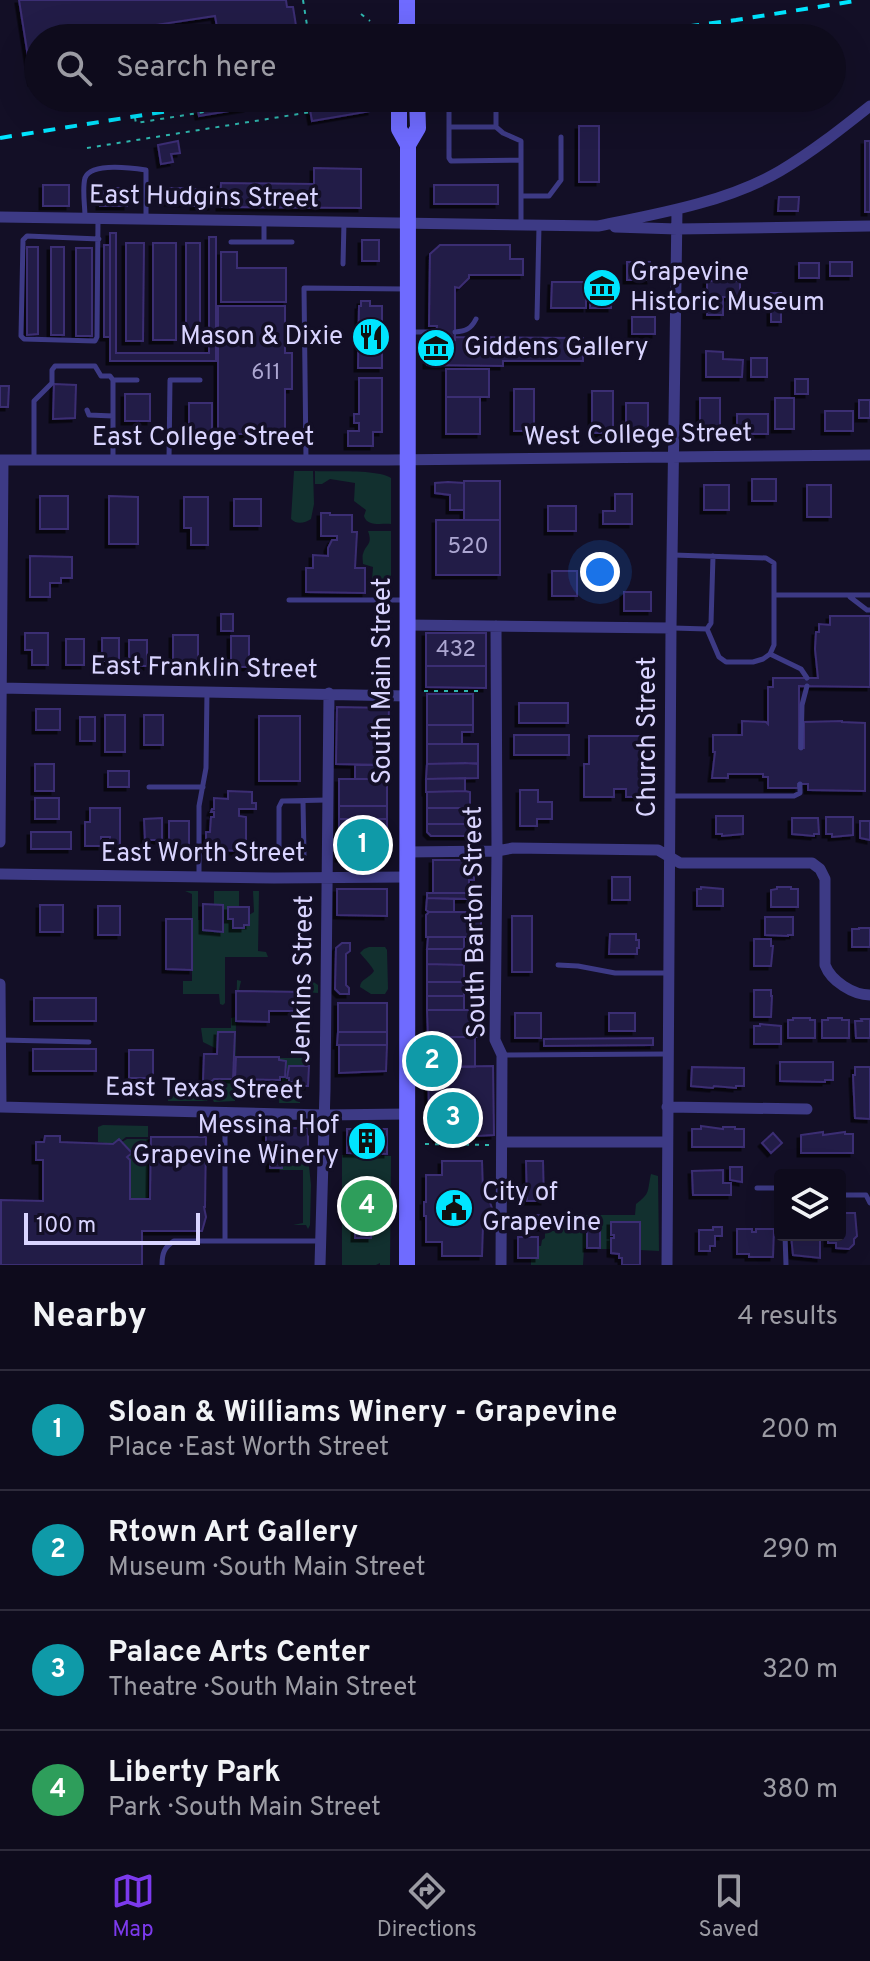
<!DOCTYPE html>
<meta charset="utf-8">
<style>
:root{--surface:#0e0b1c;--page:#171425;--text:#f1f3f6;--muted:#9b9ba3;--line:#2e2b3b;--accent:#7c3aed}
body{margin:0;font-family:Overpass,sans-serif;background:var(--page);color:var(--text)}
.controls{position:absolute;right:24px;bottom:24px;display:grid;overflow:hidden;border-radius:8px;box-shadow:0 8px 32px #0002}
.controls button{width:72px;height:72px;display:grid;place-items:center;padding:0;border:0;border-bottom:2px solid var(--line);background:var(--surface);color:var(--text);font:40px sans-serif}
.scale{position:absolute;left:24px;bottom:20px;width:176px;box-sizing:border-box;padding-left:8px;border:4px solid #d9d4ff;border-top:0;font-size:22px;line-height:28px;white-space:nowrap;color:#d9d4ff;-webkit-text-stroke:6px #130f26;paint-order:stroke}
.you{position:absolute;left:600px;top:572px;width:28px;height:28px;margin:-20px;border:6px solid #fff;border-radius:50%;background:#1a73e8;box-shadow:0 0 0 12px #1a73e833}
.badge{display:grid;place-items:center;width:52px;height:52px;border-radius:50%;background:var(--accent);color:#fff;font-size:26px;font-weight:700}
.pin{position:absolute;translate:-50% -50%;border:4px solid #fff;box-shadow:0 2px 8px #0006}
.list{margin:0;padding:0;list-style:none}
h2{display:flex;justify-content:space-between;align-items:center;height:104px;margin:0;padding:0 32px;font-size:34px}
h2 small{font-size:26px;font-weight:400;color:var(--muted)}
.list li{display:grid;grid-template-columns:52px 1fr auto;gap:24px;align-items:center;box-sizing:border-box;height:120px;padding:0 32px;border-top:2px solid var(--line)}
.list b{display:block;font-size:30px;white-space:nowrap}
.list p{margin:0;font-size:26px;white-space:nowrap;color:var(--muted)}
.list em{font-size:26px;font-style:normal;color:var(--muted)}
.icon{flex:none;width:44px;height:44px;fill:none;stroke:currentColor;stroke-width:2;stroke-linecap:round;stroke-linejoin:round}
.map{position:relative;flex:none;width:870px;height:1265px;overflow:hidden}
.search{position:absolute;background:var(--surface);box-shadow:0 8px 32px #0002;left:24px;right:24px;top:24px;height:88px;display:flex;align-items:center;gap:20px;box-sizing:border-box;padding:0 28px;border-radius:44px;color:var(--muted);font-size:30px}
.sheet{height:584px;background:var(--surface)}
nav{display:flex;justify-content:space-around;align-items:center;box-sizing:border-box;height:112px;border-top:2px solid var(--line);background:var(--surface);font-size:22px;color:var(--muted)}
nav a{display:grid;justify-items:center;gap:4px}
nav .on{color:var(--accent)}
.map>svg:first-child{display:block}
.green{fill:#12302f}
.building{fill:#241b47;stroke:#3b2d73;stroke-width:2;filter:url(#shadow)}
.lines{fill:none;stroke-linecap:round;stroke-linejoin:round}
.path{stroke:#2fb8b0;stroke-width:2;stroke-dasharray:4 6;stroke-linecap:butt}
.lane{stroke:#3d3a85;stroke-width:5}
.street{stroke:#3d3a85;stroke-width:11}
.secondary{stroke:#6f6bff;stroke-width:16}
.rail{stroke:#00e5ff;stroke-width:4;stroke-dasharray:12 10;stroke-linecap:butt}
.labels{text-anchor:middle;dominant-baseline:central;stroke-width:7;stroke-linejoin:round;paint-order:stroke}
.number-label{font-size:22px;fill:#aca6d1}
.street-label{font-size:26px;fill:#d9d4ff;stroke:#130f26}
.poi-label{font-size:26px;fill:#d9d4ff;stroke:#130f26;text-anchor:start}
</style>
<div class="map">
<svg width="870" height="1265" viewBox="0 0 870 1265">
<defs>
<filter id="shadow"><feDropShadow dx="-3.5" dy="3.5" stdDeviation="0" flood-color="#0009"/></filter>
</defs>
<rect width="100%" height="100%" fill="#130f26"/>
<path class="green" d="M294,471H313L314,504L311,519C305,523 297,525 291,519Z
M315,471C333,472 377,469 391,478V524C381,523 367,527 364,516L366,510L354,501L355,483L330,479L322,484H315Z
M368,531H391V581L372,580L373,567L363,564C363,563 362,555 363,554C366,543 373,545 368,531Z
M185,891H198V920H203V930H212L213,932H223L214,904V891H239V907H228V919H233L244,928V925H249V915L254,912L253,891H259L258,951L266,952L268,957H225V1003L223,1005L220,1004L219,994H183V981H192V894Z
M369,947H385L387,950L388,989L385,994H371L360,987C360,979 370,978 374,971C372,966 364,958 360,953L364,949Z
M237,980L241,981L239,990L300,991L306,980L312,981L318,985V993L303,992L236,1021L235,1101L214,1102L212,1098L214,1079H233L235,1033L217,1049L203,1042L201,1028H231V1018L236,1017Z
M279,1058H307L309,1066H289V1073H287L289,1082H295L302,1086L300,1103H279L280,1083H282V1077L285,1076L286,1061L279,1060Z
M175,1080L196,1082L207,1086L209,1097L207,1101H168V1092Z
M103,1125L148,1126V1137H126L121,1141L118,1139L113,1144L98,1142V1127Z
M127,1139H148V1197L146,1199H130V1160L127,1157L132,1153L122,1142Z
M342,1155L391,1156L390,1265H380V1263L376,1265H342Z
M282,1156L308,1157L311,1185L310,1225L308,1229L306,1225H293L303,1223V1170H270V1168H282Z
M651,1174L658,1176L659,1251L640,1250V1222H612L611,1249H600L599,1228L587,1248H584L583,1265H531V1259L538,1258V1246H541L542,1240L545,1238V1231H554L557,1215H635L636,1204C651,1193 647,1191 651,1174Z"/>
<path class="building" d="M19,0H286L287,7H293L298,38H219L215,16L123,30L124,38H38V81L32,82Z
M348,98H369L371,111L312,121L309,104Z
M246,103L247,108L199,116L198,111Z
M579,126H599V182H579Z
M178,141L180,153L171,154L173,162L161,164L158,145Z
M865,141H870V212H865Z
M314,168L361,169V208L220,207L221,183L314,184Z
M43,185H69V206H43Z
M434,185H498V204H434Z
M100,188H127V206H100Z
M166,188H183V203L167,202Z
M194,189L212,190V206H194Z
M779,197H799L798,211H778Z
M110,233H116V353H209V237H216V361H110Z
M362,240H379V261H362Z
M126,243H144L143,341H126Z
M153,243H176V340H153Z
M186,243H200V341H186Z
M104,245H110V337H104Z
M440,245H510V259H523V275H469V278L459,288L455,287V340H436L437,326H429L430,254Z
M27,247H38V334L27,335Z
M51,247H64V335H51Z
M76,248H92V336H76Z
M221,252H237V268H286V302H221Z
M627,262H650V280H627Z
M830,262H852V276H830Z
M799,263H819V278H799Z
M707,281H740V297H723V315H707Z
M552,282H586V308H551Z
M590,293H607V297H611V308H590Z
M771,293H781V322H771Z
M361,301H370V306H382V368H358L359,306H361Z
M218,306H285V353H292V389H285V434H218Z
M632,317H655V334H632Z
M455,337L583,338V361H503V366L427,365V361L430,360V340H455Z
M706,351L723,352V359L743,360L742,377H706Z
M751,358H767V377H751Z
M446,369H489V397H446Z
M359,378H382V432H373V446H348V431H359V423H354V414H359Z
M795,379H808V394H795Z
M54,384L76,385L75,418L53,419Z
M0,386H9L8,407H0Z
M514,389H534V431H514Z
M592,391H613V433H592Z
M125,394H150V421H125Z
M446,397H480V434H446Z
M700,398H720V434H700Z
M775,398H794V429H775Z
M859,400H870V418H859Z
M189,403H212V436H189Z
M626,403H648V431H626Z
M825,411H853V431H825Z
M737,414H768V434H737Z
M752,479H776V501H752Z
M464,481H500V520H464Z
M448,482L464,483V510H450V495L435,493V483Z
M704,485H729V510H704Z
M807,485H831V517H807Z
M615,494H632V524H603V511H615Z
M40,496H68V529H40Z
M109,496L138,497V544H109Z
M184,497H208V545H191V528H184Z
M234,499H261V526H234Z
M548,506H576V531H548Z
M321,513H330V515H352V532H357L355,568H365V593L306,592V568H313V555L328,556V548L332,540H337V536H321Z
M436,520H500V575H436Z
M30,556L72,557V578H61V583H50V597H30Z
M552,571H577V596H552Z
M624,592H651V611H624Z
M221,614H233V631H221Z
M830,616H870V687L799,686V748H804V722L842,721V722L865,723V791L808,790V784H798V788H768V777H763V774H728V778H712L715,752H713V735H742V721L766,722L768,724V687H773V678H818L815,649L816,632H819V624L830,625Z
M25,633H48V665H32V650H25Z
M426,633H486V666H426Z
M173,635H198V665H173Z
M231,636H249V667H231Z
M102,638H119V661H102Z
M66,639H84V665H66Z
M129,640H147V666H129Z
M426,666H486V688L426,687Z
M427,694H473V725H427Z
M519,703H568V723H519Z
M337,707L389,708L387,765L336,764Z
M36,709H60V730H36Z
M105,715H125V752H105Z
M144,715H163V745H144Z
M259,716H300V781H259Z
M80,717H95V741H80Z
M427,725H473V732H462V744H427Z
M514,735H569V755H514Z
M589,736H647V797H626V789H614V797H584V764H589Z
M427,744H478V763L427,764Z
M465,763L478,764V778L426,779L427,764Z
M35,764H54V791H35Z
M355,765H387V779H355Z
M108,771H129V787H108Z
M465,778V791L426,792V779Z
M339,779H387V806H339Z
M520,790H538V802H552V819H537V826H520Z
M228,791L252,792V803H256V809H239V816L246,817V851L206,850V832H210L211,817H214V812H211L212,809H214V798L228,799Z
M465,791L470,792V808H427V792Z
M35,798H59V819H35Z
M339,806H387V819H339Z
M90,808H120V846L110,845V837H101V846H85V822H90Z
M427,808H470L469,824H427Z
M716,816H743V834L722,836V834H716Z
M826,817H853V835L832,837V834H826Z
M162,818V840H145L144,819Z
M792,818H818L819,834H814V836L792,834Z
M339,819H387V833L339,832Z
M169,821H189V852L169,851Z
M860,821H870V840L860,838Z
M427,824H476V836H431L427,832Z
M31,832H71V849H31Z
M339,832L387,833V859L339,858Z
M433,860H469V872H474V880H469V893H433Z
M612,877H630V900H612Z
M701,887L723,889V906H697V889H701Z
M777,887H791V889H798V907H771V890L777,889Z
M337,889H387V916L337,915Z
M427,893H475V899L427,898Z
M427,898L454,899V912H429L426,910Z
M203,904L223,905V932L203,930Z
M40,905H63V932H40Z
M98,906H120V935H98Z
M228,907H249V925H244V928H233V919H228Z
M429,912H481V937H426V915Z
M512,916H532V972H512Z
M765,917H793V935H788V936L765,935Z
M166,919H192V970L166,969Z
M859,928H870V947H852V929H859Z
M610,934H636V940H639V948H637V954H609Z
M428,937H464V949H427Z
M754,939H771V946H773L771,966H754Z
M342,943H350V951L346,954V985L349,988V994H340L335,989L336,948Z
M427,949H464V965L427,964Z
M427,964L464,965V982H427Z
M427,982H464V996H427Z
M754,990H771V996H772L771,1017H754Z
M236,991L303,992V1011H269V1022L236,1021Z
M427,996H464V1010H427Z
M34,998H96V1021H34Z
M338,1003H387V1032H338Z
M427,1010H479V1037H428Z
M515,1013H541V1038H515Z
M609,1013H635V1031H609Z
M793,1018H810V1020H815V1038H788V1020H793Z
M828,1018H842V1020H849V1038H822V1020H828Z
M861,1019H870V1038H856L855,1021H862Z
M760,1024L781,1026V1044H754V1026H760Z
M218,1032H235L233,1079H214L212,1081H203L204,1054H217Z
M338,1032H387V1045H337Z
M428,1037H475V1067H428Z
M653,1038V1045L544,1046V1039Z
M339,1045H387L386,1071L339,1073Z
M33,1049H96V1071H33Z
M129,1050H153V1078H129Z
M236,1057H279V1060L286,1061L285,1077H280V1080L235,1079Z
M780,1062H833V1080H825V1082L780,1081Z
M289,1066H309L308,1086H299L295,1082H289V1078H287Z
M493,1066L494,1135L477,1136L476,1108L429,1109L428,1067Z
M692,1067L744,1068V1086H736V1088L714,1086L713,1088L691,1086Z
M855,1067H870V1119L855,1118L853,1075H855Z
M476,1108V1130H472L468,1137L437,1139V1128H429V1109Z
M701,1126L723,1129V1127H735V1129H744V1147H692V1129H701Z
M266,1128H308V1156H282V1168H270V1156H266Z
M347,1129H387V1154L347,1153Z
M823,1132V1135L845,1132V1134H853V1153H801V1135Z
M773,1133L782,1143L771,1153L762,1143Z
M45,1136H60V1142L113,1144L119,1139L132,1153L127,1157L130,1160V1199H150L151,1137H206L205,1207H204L206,1217L202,1231H142V1265H1V1200L43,1201V1160H36V1142H44Z
M442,1161H482L483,1191L488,1197L492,1208L491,1214L483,1225L482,1256H442V1242H426V1216H424V1202H426V1175H442Z
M526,1161H543L544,1201H527Z
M730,1167H742V1182L730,1180Z
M723,1170V1183H731V1195H693L692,1171Z
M840,1213H855L857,1236L854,1239V1244L849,1249L836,1248V1243H828V1235H840Z
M534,1215L554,1216V1221H546V1227H534Z
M355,1221H371V1238H355Z
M611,1222H640V1265H622V1258H619V1254L611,1253V1238H614V1235H611Z
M587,1227H600V1248H587Z
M713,1227H722V1236H715V1246H710V1251H699V1230H713Z
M737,1229H752V1232H756V1229H774L773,1257H749V1254H737Z
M791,1235H820V1258L793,1255Z
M518,1237H538V1258H518Z"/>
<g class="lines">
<path class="path" d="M303,0L309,38
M361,14L370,21
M131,98L136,123L291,98
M133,102L156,98
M87,148L311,112
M424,691H483
M425,1144L489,1145"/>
<path class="lane" d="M361,38L402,25
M496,99V127
M449,103V127
M521,160L451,161L449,158V127H496L503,133L521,141V224
M521,196H549L561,180V137
M85,217C85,206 82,189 85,178C91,162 133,168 146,170V219
M98,219L97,337L95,341L24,339L21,336L23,240L27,236L99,239
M231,242H292
M264,242V223
M343,264L344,222
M537,318L539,226
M412,332H430
M455,332C466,331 471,329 476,319
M113,380H137
M87,410L89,415L113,416
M34,459V401L52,383V370L55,366H95L101,376H110L113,380V458
M169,459L170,380H200
M306,460L304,288L406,289
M673,555L766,558L774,563V595H870
M850,597L867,610H870
M289,600H403
M673,628L707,629L719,657L726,662H753L763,659L770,654L774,645V595
M707,629L711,623L713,556
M770,654L801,669L807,678
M801,748L802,705L807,686
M149,787H203
M671,796H794L800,793V784
M303,801L304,855L300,858H282L279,854V807L282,801L327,800
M199,876V806L206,768L207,691
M558,965L578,966L615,973H667
M2,1040L89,1042
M504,1055L666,1054
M757,1188H780
M841,1195H866L870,1203
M785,1235L786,1265
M225,1241V1114
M162,1265C162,1254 164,1247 174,1241H320"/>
<path class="street" d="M0,217L598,226C657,214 727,202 780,171C812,152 841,129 870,106
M615,227L677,229L870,226
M0,460H388L870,455
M408,625L671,628
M496,626L497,851L495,1040L502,1055L501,1265
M0,688L407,696
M0,842L3,460
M406,852L497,851L513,848L658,850L680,863H812L820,869L825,879V965C831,981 853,995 870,995
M0,874L274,878L407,877
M0,984L1,1107
M0,1107L324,1115L407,1114
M667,1107L807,1109
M502,1142H667
M320,1265L325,1090L329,693
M667,1265L671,628L677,210"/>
<path class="secondary" d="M401,38L407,24V0
M399,98V129L408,145L407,1265
M408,145L418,128L417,98"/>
<path class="rail" d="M600,38L736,20L861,0
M0,138L249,98"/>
</g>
<defs>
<symbol id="museum-disc" viewBox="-11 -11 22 22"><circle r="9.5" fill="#00e5ff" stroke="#130f26"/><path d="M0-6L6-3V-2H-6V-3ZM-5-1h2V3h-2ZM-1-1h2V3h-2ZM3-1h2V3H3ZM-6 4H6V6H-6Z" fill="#111"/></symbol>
<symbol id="restaurant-disc" viewBox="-11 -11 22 22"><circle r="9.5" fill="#00e5ff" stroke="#130f26"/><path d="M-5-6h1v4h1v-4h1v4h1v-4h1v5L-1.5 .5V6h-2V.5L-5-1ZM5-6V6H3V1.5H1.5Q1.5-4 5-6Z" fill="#111"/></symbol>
<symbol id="building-disc" viewBox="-11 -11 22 22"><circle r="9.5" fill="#00e5ff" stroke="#130f26"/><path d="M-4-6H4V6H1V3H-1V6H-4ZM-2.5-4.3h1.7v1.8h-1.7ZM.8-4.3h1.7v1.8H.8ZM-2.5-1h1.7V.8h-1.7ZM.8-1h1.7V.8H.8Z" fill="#111"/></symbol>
<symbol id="civic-disc" viewBox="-11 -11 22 22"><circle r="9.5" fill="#00e5ff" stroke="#130f26"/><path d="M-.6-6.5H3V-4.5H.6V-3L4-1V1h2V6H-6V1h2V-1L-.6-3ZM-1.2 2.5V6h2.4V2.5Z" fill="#111"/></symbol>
</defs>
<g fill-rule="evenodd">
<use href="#museum-disc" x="580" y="266" width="44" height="44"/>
<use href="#restaurant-disc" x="349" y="315" width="44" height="44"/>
<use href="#museum-disc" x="414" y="326" width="44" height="44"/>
<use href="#building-disc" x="345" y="1119" width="44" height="44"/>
<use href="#civic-disc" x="432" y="1186" width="44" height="44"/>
</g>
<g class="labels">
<g class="number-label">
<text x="266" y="373">611</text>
<text x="468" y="547">520</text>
<text x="456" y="650">432</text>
</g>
<g class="street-label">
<text transform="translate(204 198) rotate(1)">East Hudgins Street</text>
<text transform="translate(638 436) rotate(-1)">West College Street</text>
<text x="203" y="438">East College Street</text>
<text transform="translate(204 669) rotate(1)">East Franklin Street</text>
<text transform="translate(383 681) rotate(-90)">South Main Street</text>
<text transform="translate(648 737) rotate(-90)">Church Street</text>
<text x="203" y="854">East Worth Street</text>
<text transform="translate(476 922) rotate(-91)">South Barton Street</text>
<text transform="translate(304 979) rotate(-89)">Jenkins Street</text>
<text transform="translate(204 1090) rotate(1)">East Texas Street</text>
</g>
<g class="poi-label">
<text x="630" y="273">Grapevine<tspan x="630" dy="30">Historic Museum</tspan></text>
<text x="343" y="337" text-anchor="end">Mason &amp; Dixie</text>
<text x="464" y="348">Giddens Gallery</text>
<text x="339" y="1126" text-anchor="end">Messina Hof<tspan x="339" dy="30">Grapevine Winery</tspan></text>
<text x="482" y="1193">City of<tspan x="482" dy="30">Grapevine</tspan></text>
</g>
</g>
</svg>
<div class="controls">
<button><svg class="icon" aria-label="layers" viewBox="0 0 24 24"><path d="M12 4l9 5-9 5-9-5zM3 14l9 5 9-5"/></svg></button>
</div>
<div class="scale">100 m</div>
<div class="you"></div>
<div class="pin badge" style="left:363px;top:845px;background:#0f9aa8">1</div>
<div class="pin badge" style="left:432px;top:1061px;background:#0f9aa8">2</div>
<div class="pin badge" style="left:453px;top:1118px;background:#0f9aa8">3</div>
<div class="pin badge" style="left:367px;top:1206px;background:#2e9e5b">4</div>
<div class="search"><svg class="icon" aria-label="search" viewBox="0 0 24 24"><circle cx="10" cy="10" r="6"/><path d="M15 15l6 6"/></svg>Search here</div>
</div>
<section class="sheet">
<h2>Nearby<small>4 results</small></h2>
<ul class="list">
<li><span class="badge" style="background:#0f9aa8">1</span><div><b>Sloan &amp; Williams Winery - Grapevine</b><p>Place · East Worth Street</p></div><em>200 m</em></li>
<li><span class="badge" style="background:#0f9aa8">2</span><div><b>Rtown Art Gallery</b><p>Museum · South Main Street</p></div><em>290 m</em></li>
<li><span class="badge" style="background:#0f9aa8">3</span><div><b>Palace Arts Center</b><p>Theatre · South Main Street</p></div><em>320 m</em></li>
<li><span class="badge" style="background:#2e9e5b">4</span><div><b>Liberty Park</b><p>Park · South Main Street</p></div><em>380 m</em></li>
</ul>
</section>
<nav>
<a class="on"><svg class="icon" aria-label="map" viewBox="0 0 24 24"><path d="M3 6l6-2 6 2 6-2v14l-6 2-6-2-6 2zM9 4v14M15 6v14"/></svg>Map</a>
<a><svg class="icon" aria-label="directions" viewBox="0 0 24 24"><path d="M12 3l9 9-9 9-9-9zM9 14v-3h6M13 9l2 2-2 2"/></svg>Directions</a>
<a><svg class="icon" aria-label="saved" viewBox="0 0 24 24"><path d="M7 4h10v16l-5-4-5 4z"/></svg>Saved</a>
</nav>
